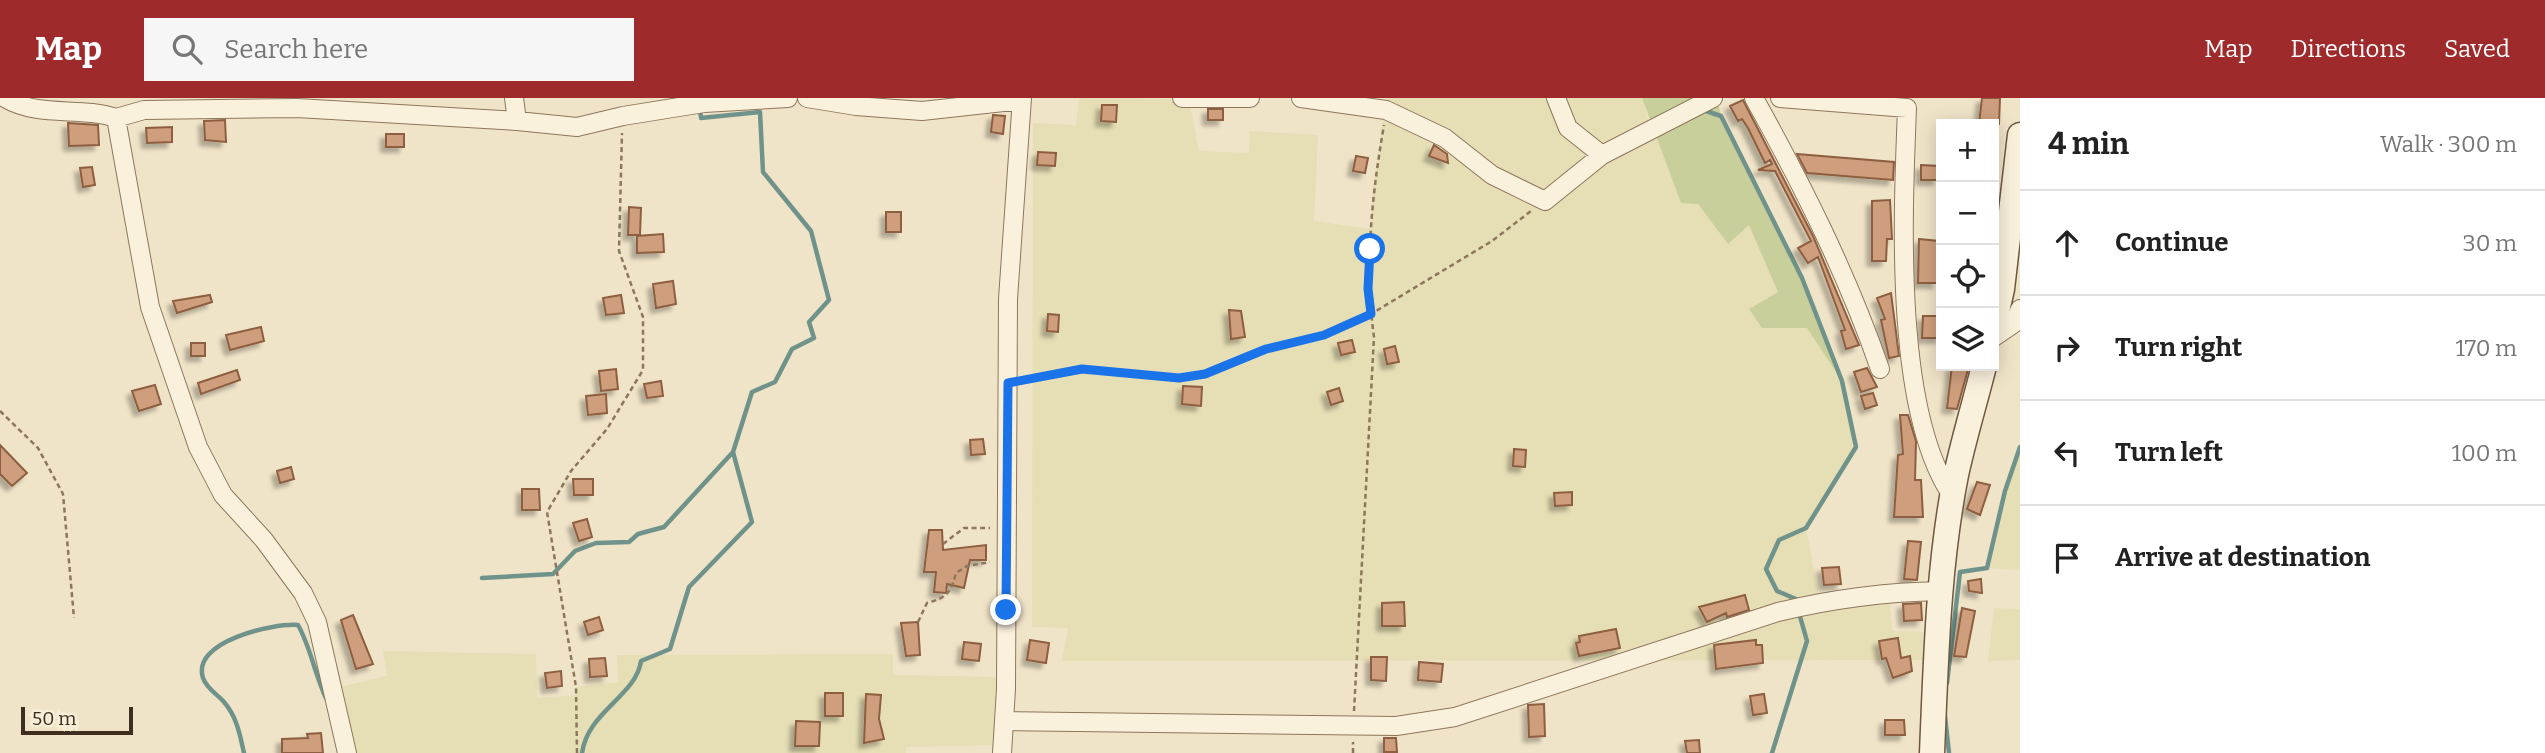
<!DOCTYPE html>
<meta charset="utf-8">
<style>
:root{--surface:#fff;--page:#f6f6f6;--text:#222;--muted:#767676;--line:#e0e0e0;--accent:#9e2a2b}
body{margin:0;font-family:Bitter,serif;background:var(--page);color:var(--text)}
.controls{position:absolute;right:21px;top:21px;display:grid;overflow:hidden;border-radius:0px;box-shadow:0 4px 18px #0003}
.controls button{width:63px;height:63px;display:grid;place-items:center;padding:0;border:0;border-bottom:2px solid var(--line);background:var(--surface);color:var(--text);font:35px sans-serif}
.scale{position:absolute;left:21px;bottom:18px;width:112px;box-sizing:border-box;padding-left:7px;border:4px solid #3d2e20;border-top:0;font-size:19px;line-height:24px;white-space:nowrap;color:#3d2e20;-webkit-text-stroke:5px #f7eed8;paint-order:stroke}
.stop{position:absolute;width:21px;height:21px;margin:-16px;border:5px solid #1a73e8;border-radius:50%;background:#fff}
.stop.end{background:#1a73e8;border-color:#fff;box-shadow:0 2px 7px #0008}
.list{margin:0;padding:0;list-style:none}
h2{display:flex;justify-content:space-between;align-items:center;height:91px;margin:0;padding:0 28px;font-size:30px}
h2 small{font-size:23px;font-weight:400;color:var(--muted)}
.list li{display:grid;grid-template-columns:46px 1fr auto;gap:21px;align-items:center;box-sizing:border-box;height:105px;padding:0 28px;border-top:2px solid var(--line)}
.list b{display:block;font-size:26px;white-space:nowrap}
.list em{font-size:23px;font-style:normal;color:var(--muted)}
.icon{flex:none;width:38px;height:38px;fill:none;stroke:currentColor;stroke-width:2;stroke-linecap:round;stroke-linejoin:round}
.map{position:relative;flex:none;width:2020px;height:655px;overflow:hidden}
header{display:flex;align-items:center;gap:42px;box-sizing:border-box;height:98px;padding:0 35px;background:var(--accent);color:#fff}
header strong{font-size:33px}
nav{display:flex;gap:38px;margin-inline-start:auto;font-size:24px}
.search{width:490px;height:63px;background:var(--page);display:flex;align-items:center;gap:18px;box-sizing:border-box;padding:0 24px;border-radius:0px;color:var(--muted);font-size:26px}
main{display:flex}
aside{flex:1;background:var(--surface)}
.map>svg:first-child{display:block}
.farmland{fill:#e6deb5}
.green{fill:#c9cf9b}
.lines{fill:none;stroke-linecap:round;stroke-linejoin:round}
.stream{stroke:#6f938a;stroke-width:4.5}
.building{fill:#cf9f7d;stroke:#8d5f41;stroke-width:2;filter:url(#shadow)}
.street-casing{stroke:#8d765c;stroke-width:20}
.secondary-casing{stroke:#6f573f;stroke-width:27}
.path{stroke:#8d765c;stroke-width:2.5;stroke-dasharray:5 3.5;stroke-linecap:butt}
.street{stroke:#faf1dc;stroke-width:18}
.secondary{stroke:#faf1dc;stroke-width:24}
.route{stroke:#1a73e8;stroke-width:9}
</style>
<header>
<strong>Map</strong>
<div class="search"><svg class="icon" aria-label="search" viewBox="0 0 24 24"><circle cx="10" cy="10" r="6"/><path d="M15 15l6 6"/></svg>Search here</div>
<nav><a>Map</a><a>Directions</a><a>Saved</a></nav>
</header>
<main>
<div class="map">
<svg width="2020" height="655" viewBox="0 0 2020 655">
<defs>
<filter id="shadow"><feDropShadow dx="-5" dy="5" stdDeviation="2" flood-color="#0004"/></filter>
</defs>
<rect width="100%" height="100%" fill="#f0e4c8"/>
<path class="farmland" d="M1079,0L1189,1L1199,53L1249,55L1250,33L1318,37L1314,123L1371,131L1373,90L1386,0H1642L1651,30L1698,106L1728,146L1749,126L1778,194L1749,211L1762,230L1807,229L1842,283L1856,349L1806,430L1820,503L1888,494L1893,533L1938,534L1936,562L1062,563L1068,530L1032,529L1033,25L1076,27Z
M2020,349V472L1987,470L2005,393Z
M1994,510L2020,511V562L1988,563Z
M383,553L536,556L537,600L576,597V589L618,584L617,557L893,556V577L1003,579L1002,647L906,649V655H349L331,591L387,578Z"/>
<path class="green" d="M1642,0H1717L1721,18L1802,180L1842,283L1807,230H1762L1749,211L1778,194L1749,127L1728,146L1698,106L1681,105Z"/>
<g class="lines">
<path class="stream" d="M1706,13L1721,18L1802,180L1842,283L1856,349L1806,430L1779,442L1766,471L1777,493L1796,501
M482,480L553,476L575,453L596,445L629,444L638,436L664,429L733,354
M1947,585L1960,474L1987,470L2005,393L2020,349
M1945,618L1949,655
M244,655C240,637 237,619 224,604C217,596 207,591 203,580C191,543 274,525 298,527C311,550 315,578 327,602
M582,655C588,613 636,598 641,563L670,551L689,489L752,424L733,354L752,294L775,284L792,251L814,240L809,224L829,202L811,133L763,74L760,14L701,20L700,11
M1772,655L1807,543L1799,515"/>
</g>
<path class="building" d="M1982,0H2000L1999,26H1979Z
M1743,2L1813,138L1859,247L1846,251L1841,233L1845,232L1818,159L1808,165L1798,150L1811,143L1775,73L1758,72L1772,66L1770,62L1765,65L1748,30L1742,21L1738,23L1730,8Z
M1102,7H1117L1116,24L1101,23Z
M1208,11H1223V22H1208Z
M993,17L1005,18L1003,36L991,34Z
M225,22L226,44L205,42L204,23Z
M68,25L98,27L99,47L69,48Z
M172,29V44L147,45L146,30Z
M386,36H404V49H386Z
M1434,47L1447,56L1448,65L1429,58Z
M1038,54L1056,55L1055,68L1037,67Z
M1797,56L1894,64L1893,82L1807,75Z
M1356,58L1368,60L1365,75L1353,73Z
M1921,67L1939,68L1938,82H1921Z
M92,69L95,87L83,89L80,70Z
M1890,102L1892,141H1887L1886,163H1872V103Z
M629,109L641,110L640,137H628Z
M886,114H901V134H886Z
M663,136L664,154L637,155V138Z
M1919,141L1939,143L1937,185H1918Z
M673,183L676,206L656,210L653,186Z
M1891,195L1899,258L1889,260L1881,222L1885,221L1877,200Z
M210,197L212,204L177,215L173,203Z
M621,197L624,215L606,217L603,200Z
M1229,212L1241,213L1245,239L1231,241Z
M1048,216L1059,217L1058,234L1047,233Z
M1923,218H1941V240H1922Z
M261,229L264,243L230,252L226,237Z
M1352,242L1355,254L1341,257L1338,245Z
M191,245H205V258H191Z
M1395,248L1399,264L1387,266L1384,251Z
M1952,268H1969L1957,311L1947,310Z
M1867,270L1877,289L1861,294L1854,274Z
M616,271L618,291L601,293L599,273Z
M237,272L240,282L201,296L198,285Z
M661,283L663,298L647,300L644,286Z
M155,287L161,306L139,313L132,293Z
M1183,288L1202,289L1201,308L1182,306Z
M1339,290L1343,303L1331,307L1327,294Z
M1873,295L1877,307L1865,311L1861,298Z
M606,296L607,315L588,317L586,298Z
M1900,317H1908L1916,343L1915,382H1921L1923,419H1894L1898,357L1903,356Z
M983,341L985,356L971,357L970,342Z
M0,347L27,375L12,388L0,376Z
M1514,351L1526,352L1525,369L1513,368Z
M291,369L294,381L280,385L277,373Z
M573,381H593V397H574Z
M1977,384L1990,387L1980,417L1967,411Z
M522,391H539L540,412H522Z
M1572,394V407L1555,408L1554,395Z
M587,421L592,439L579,443L573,425Z
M929,432H942L943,452L986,447V462H970L964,490L947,486L946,495L934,494L936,474H924Z
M1908,443L1921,444L1917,482L1904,481Z
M1839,469L1841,486L1824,487L1822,470Z
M1981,481L1982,495L1969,493L1968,483Z
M1745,497L1749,512L1727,519L1726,515L1707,524L1699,509Z
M1404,504L1405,528H1382V505Z
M1921,505L1922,522L1904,523L1903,506Z
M1962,510L1975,513L1966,559L1954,558Z
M353,517L373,566L356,571L341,522Z
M599,519L603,532L588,537L584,524Z
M918,524L920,557L906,558L901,525Z
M1616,531L1620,550L1579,558L1576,545L1580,544L1579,538Z
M1898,540L1901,560L1910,558L1912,573L1893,580L1886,560L1882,561L1879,543Z
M1030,542L1049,545L1046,565L1027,562Z
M1756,542V547H1762L1763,565L1716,571L1714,547Z
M964,544L981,546L979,563L962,561Z
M1371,559H1387L1386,583L1371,582Z
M605,560L607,578L590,579L589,561Z
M1419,564L1443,566L1441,584L1418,582Z
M561,573L562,588L547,590L545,575Z
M825,595H843V618H825Z
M866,596L881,597L879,621L884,641L864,645Z
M1764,596L1767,615L1753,617L1750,598Z
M1544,606L1545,638L1529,639L1528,607Z
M1885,622H1904L1905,637H1885Z
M796,623L820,624L819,648H795Z
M321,635L323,655H282V641L308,640L307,636Z
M1384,640H1396L1397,654H1384Z
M1699,642L1700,655H1687L1685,643Z"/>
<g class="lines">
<defs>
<path id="street" d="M5,0C39,20 80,8 116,20L150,209L198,349L223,397L264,442L303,495L317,524L347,655
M514,0L517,23
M807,0L856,8L922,13L1022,2
M1182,0H1250
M1301,0L1386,12L1445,40L1492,77L1545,103L1602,57L1713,0
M1556,0L1568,30L1602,57
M1754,0C1803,88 1847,176 1880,271
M1780,0L1907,10C1903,114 1893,314 1953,399
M116,20L144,12L297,10L517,23L577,29L623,18L704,5L788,0
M1994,239L2013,226L2020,211
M1004,623L1396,628L1455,619L1778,514C1832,501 1885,494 1941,493
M1002,655L1006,591L1008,201L1022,0"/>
<path id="secondary" d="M1994,227L2002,191L2020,37
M1932,655C1936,562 1938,468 1956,377C1964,340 1975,304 1984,268"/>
</defs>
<use href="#street" class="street-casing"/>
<use href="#secondary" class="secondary-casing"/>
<path class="path" d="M1025,282L1082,271L1179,280L1205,276L1266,251L1324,237L1371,216L1492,143L1531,113
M0,313L38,350L63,396L74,520
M943,446L964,430H990
M918,524L927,505C946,500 951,495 956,475L967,468L990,464
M1354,613L1374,239C1364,168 1372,97 1384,27
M577,655L576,589L547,414L571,373L607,331L643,272V219L619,153L622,35
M1353,655V644"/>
<use href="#street" class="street"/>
<use href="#secondary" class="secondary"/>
</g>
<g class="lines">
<path class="route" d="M1006,512L1008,285L1082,271L1179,280L1205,276L1266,251L1324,237L1371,216L1368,191L1370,151"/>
</g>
</svg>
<div class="controls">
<button>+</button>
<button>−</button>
<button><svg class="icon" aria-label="locate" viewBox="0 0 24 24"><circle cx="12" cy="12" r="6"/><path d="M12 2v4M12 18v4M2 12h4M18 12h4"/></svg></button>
<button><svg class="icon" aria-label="layers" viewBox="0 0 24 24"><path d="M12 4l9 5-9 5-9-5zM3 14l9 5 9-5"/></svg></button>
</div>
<div class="scale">50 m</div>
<div class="stop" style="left:1370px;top:151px"></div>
<div class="stop end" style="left:1006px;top:512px"></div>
</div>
<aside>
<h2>4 min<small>Walk · 300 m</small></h2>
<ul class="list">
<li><svg class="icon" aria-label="ahead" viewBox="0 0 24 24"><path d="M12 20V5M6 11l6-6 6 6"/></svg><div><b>Continue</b></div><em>30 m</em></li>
<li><svg class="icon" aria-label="right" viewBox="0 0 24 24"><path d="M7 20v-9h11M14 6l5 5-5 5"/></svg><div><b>Turn right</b></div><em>170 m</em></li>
<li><svg class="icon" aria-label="left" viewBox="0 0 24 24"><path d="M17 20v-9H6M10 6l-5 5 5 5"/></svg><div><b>Turn left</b></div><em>100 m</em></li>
<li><svg class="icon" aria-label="arrive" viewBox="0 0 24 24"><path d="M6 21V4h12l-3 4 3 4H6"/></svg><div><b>Arrive at destination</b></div></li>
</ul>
</aside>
</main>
